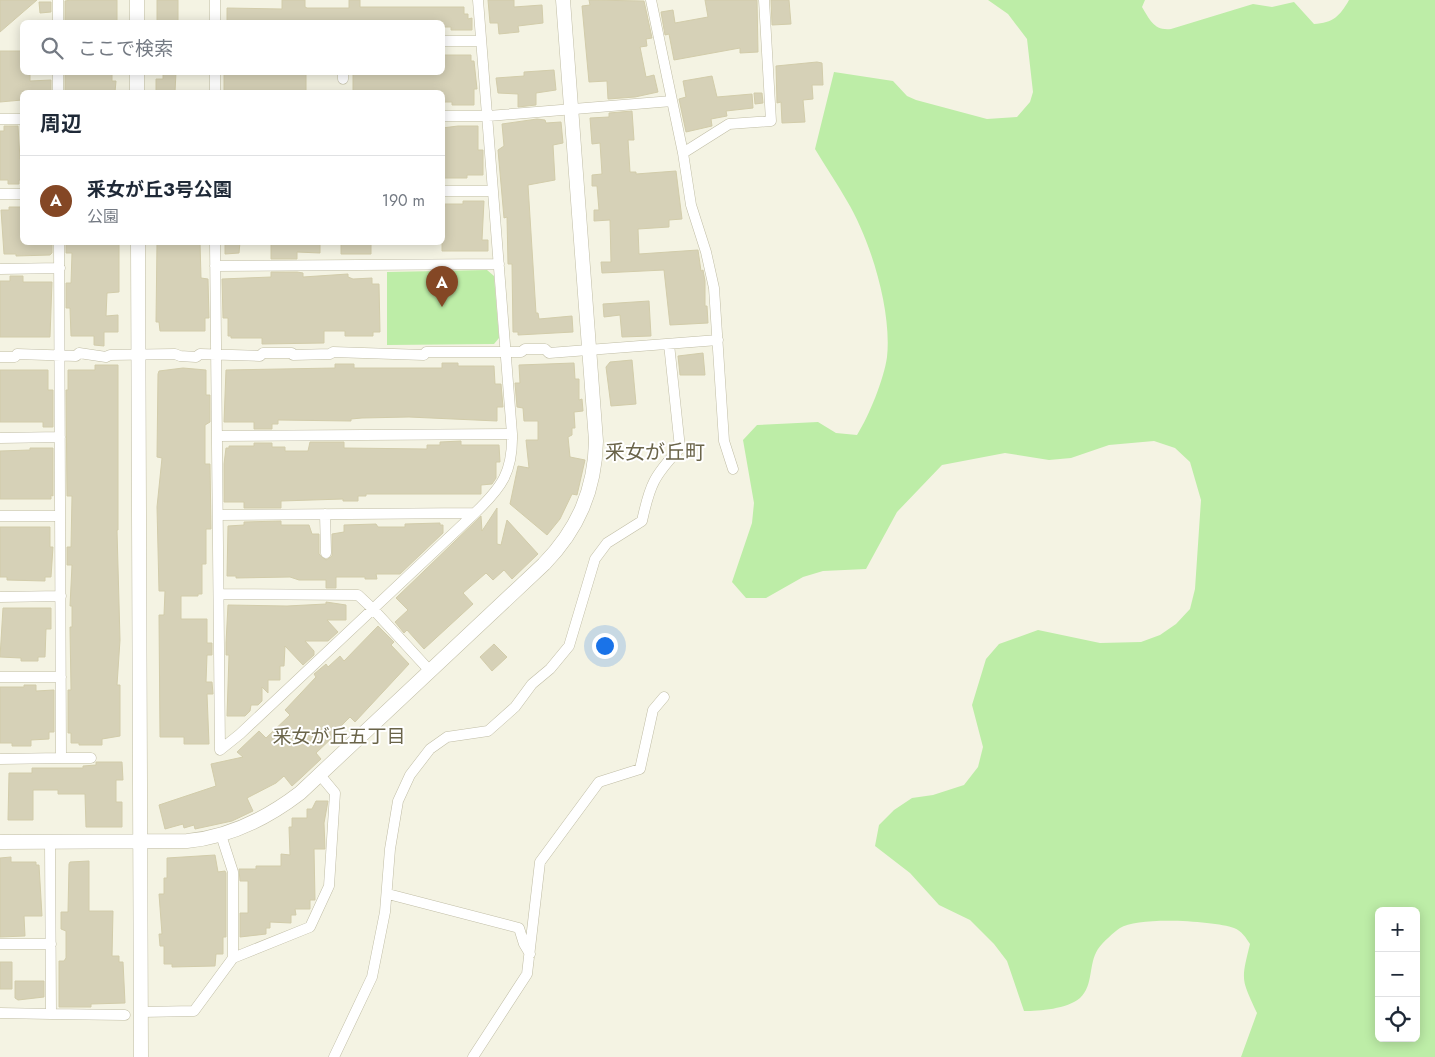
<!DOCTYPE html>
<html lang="ja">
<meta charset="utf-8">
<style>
:root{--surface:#fff;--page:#f6f6f7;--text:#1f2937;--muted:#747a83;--line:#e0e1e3;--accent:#844725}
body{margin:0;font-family:Jost,"Noto Sans JP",sans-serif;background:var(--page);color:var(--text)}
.controls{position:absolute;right:15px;bottom:15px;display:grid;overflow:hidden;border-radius:8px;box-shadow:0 2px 12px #0003}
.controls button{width:45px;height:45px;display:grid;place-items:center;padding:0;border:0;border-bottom:1px solid var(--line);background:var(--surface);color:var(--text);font:25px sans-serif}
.you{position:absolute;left:604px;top:645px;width:18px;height:18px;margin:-12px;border:4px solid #fff;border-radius:50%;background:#1a73e8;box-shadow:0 0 0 8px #1a73e833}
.badge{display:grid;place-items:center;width:32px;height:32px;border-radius:50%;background:var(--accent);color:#fff;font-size:16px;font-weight:700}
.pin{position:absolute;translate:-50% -41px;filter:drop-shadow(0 1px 2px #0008)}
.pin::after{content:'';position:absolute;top:26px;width:18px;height:15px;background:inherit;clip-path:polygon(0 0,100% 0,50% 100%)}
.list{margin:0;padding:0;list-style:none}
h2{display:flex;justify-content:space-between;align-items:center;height:65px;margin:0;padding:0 20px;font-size:21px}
h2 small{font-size:16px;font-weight:400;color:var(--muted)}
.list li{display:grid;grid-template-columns:32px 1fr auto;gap:15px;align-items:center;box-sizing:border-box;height:90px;padding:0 20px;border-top:1px solid var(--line)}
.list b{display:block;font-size:19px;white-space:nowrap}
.list p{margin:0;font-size:16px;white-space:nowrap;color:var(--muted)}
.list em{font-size:16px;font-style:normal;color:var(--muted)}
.icon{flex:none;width:28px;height:28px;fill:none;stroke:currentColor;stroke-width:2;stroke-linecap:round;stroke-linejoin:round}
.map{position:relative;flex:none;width:1435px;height:1057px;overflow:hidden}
.search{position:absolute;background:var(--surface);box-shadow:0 2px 12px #0003;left:20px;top:20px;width:425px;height:55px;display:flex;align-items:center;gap:12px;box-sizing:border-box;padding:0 18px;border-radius:8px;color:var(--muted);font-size:19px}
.panel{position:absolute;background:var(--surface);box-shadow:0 2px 12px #0003;left:20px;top:90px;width:425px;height:155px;border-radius:8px}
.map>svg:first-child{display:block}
.green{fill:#bdeda7;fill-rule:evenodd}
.building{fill:#d6d1b7;stroke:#d2ccaa}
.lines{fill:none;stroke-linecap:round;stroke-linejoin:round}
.minor-casing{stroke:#c0bda5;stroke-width:11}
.tertiary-casing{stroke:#c0bda5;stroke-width:15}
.minor{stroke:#fff;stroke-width:10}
.tertiary{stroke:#fff;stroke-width:14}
.labels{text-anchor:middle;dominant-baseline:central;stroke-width:4;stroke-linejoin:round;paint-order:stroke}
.neighbourhood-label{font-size:19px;fill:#6a6449;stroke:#fff}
.quarter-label{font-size:20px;fill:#6a6449;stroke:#fff}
</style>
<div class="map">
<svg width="1435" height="1057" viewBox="0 0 1435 1057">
<rect width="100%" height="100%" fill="#f4f3e3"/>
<path class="green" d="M988,0H1145L1142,7C1150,20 1154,31 1171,29L1253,4L1272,7L1294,2L1314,24C1333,23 1340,16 1349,0H1435V1057H1241L1257,1013C1241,978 1241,981 1250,944C1246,938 1242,931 1234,928C1215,921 1138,916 1120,928C1114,932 1103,942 1098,949C1088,964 1094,985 1080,998C1067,1009 1040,1011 1024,1011L1007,961L994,944L970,920L939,905L910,873L875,846L879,825L894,810L912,798L933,795L964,785L978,767L983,747L972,705L986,659L999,644L1038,630L1100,643L1141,642L1160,635L1176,624L1190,609L1195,589L1201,500L1190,462L1175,448L1154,441L1109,445L1071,458L1049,460L1005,453L942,465L897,512L866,569L823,571L803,577L766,598H746L732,582L752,523L754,503L743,440L757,425L818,422L836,433L857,435C869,416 884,379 887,357C892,311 871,241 847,201C837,183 825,166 815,149L834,72L893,81L907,96L916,100L987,119L1017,117L1030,102L1033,92L1027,39L1008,14ZM1379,911H1416V1038H1379Z
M487,270L494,276L499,338L494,344L387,345V272Z"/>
<path class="building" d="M0,0H37L0,32Z
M71,0H117V22H65V1Z
M157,0H178V22H157Z
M282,0H305V7L307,8H349V0H360V7H464V14H468V19L472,18V30H451V27H445L442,22H227V8L282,9Z
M488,0H514V7L542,5L543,23L518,26L519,32L499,34L498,23H490Z
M589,0L644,1L652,38L646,39L647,46L640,47L646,77L654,75L658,92L635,97L608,99L607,81L589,82L582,6L590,5Z
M705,0H757L758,52L740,53V48L674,60L669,34L665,35L661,12L673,10L675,23L708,17Z
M771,0H789L791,24L772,25Z
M39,2H51V12L40,13Z
M0,51H22V72H30V81L51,80V92H22V100L0,102Z
M442,55H471V61H474L477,89H474V105H452V102H442V92H353V72H442Z
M817,62L822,63L823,85H812L813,99L803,100L805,122L782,123L781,102L777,103L776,66Z
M554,70L556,90L536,93V105L518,107V94L498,93L496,78L524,76V72Z
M65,72H112V81H116L115,92H65Z
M163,72H176L175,92H156V79H163Z
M224,72H306V92H224Z
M712,76L717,97L752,94L753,108L726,111L727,116L711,119L712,126L686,132L679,99L686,97L683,81Z
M754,93H762L763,103L755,104Z
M632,111L634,140H628L630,172H636V174L676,171L682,219L669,220V227L638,229L639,254L698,250L701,271L703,270L705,281V306H707L708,323L670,325L664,270L602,273L601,262H611L610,220L594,221V210H599L597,186H592V175L602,174L600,143L592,144L590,118L609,117V113Z
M537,119L545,120L546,123L561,122L563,143L553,145L555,180L528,185L536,313H538L539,319L572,316L573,332L518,335V332H513L512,264H508L507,217L504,218L498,150L504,146L502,124Z
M4,126H18L20,159H22V180H19V184H8V180H0V131H4Z
M458,126H478V150H483V175H467V178H442V128Z
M463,201H484L482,240H488V251H442V207H445V204H463Z
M9,207H22V242H52V253L50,255L16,256V254H4L1,210H9Z
M66,242H119V292L107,293L106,316L118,315V332H104V346L94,345V336H71L70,308H66V283H71L72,253H66Z
M157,242H200L201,278L208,279L209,318H205V331H160L159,322H156Z
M225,242H240L239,253L225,254Z
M271,242H320V253L297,252V259H271Z
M341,242H371V254H341Z
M271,272H297L303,273V277L348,274V277L353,279L372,278V284H379L380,332H373V336H345V331H324V343L262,344V338H231V336H228V318H223L222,279L271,277Z
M10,276H23V282H52L50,337H0V281H10Z
M649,301L651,336L622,337L620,315L604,317L603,304Z
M703,353L705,375H680L678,356Z
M632,360L636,404L611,406L606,367L610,362Z
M442,363H458V366H494L495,384H501L503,407H497V421L409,417L362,418L351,419V421L278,420V424H272V429H254V422H224L226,370L335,368V364H354V368H442Z
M574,363L575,379H579V400L582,399L583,411L574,412L575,428H572V435L568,437L570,457L585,460L577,495L572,494L560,519L547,535L510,504L518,466L529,468L526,440H538V421H524L523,408L517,407L515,383H520L519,365Z
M95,365H118V530H117L120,640L117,685H120V736L102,739V745H79V743H71V733H68V690H71L70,627H72V606H70L72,565H67V547H71L72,496H67L66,390H68V370H95Z
M183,368L206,370V395H210V422L205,425V464H210L211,529H206V564H202V594H198V596H181V619H207V643H212V655H207L206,682H212L213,694H207L209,744H184V737H160L159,615H164L165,591H159L157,507L162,458L157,457L158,374L159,371Z
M0,370H48V390H53V427H43V422H0Z
M461,441V445H499L500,462H496V478L492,484L481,485V494H366V496H358V501H343V499L281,501V508H244V502H224V464L226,448H229V446H254V443H272V447H285V451H308L310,442H344V448L427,449V445H440V442Z
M30,448H53V496L51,495V499H0V451L30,450Z
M497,508V544L501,545L507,520L538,554L512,579L504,570L493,580L486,573L463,593L473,604L424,649L407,630L404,633L395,622L408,610L396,598L481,516L482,531Z
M281,521V525H309L312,534H319V554L326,560L332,556V534L344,532V525L376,524L378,527H405V524L440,523V525H443V533L400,574H376L377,579H365V577H336V588H326V580H299L290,577L236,578V576H227L228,526L244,525V522Z
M0,527H50V547H53L51,577H45V581L7,580V577H0Z
M326,602L346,605V620H327L338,632L328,641H305L314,651V655L303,665L285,646L284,666H280V680H268V693L262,687V701L258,705H251L250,711L245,716H227L229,655H226V643L228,605L287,606L326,604Z
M3,608H51V629H46L45,657H38V661H21V658L0,657Z
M378,626L394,642L391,645L409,664L355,722L350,717L334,733L335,735L316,753L321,759L303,776L292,786L284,776L276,783L247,798L253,811L232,821L195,829L194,825L184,828L183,824L165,829L159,805L216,786L211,764L243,757L237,752L259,731L266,738L290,715L285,710L316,677L314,674L326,664L328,667L340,656L344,661Z
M494,644L507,657L492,671L480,657Z
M24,685H36V691L54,690V732H49V739L31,740V746H12V743H0V687H24Z
M96,762H122L123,780H116V802H122V827H86L85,794H58V790H33V820H8L9,773H32V768H83V766L96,765Z
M316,801H328L324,823L325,849H314L315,900H310V909H295L296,915H291V923L270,922V928H266V934L240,937V913H248V881H240L239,869H256V866H281V854L290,855L289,827H292V818H307V809H312Z
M215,855L218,872L225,871L226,873V937H223V954H216L215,966L172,967V964H164V946H160L159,934H162L159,894H164V878H167V858Z
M11,857V862H36V865H39L42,916H24L25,936L0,937V858Z
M89,861V911H113L112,956H119V962H123L125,1003L91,1004V1007H59V961H64L66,958V931L61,929V912H68L69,864L70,862Z
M0,962H12V989H0Z
M15,981H44V997L18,1000L15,998Z"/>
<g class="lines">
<defs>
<path id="minor" d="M58,0V22
M651,0L683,153L691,205L706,252L714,288L724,441L733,469
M215,22V0
M442,41H481
M58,72V92
M215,72V92
M343,72V79
M442,116H488L672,101
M0,119H22
M683,153L729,124L771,121L764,0
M442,191H493
M0,194H22
M215,242L220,750
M215,266L499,264
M0,269L60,268
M0,357H15L17,354L76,356L79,353L106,357L110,355L175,354L180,356L196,357L200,354L260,356L263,353H292L293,355L330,354L333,352L424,355L426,352H521L525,349H545L549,353L718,340
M218,436L512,434
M0,438L60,437
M325,514L326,553
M218,515L475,513
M0,516H60
M219,594L358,595L373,609L430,671
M0,597L61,596
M0,677H61
M220,750L240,734L475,513C502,487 513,472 512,434L478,0
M61,758H91
M0,759L61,758L59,242
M221,835L233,872V958
M388,894L519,928L524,944L530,954
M0,944H51
M141,1012L194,1011L233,958L310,927L329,886L335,793L320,775
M0,1013L51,1014L50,842
M51,1014L125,1015
M334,1057L372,977L385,912L390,849L398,801L410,775L430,749L447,737L488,731L515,707L532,684L550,669L569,646L595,559L607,543L642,521C650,484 654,476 680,448L669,344
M473,1057L527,974L540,862L599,782L640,769L653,710L664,697"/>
<path id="tertiary" d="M137,0V22
M137,72V92
M138,242L141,1057
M0,842L187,841C230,837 266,819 300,793L544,564C578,529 595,490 596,441L563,0"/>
</defs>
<use href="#minor" class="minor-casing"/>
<use href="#tertiary" class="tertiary-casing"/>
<use href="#minor" class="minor"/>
<use href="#tertiary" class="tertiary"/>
</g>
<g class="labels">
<g class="neighbourhood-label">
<text x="339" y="736">釆女が丘五丁目</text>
</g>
<g class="quarter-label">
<text x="655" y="452">釆女が丘町</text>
</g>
</g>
</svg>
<div class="controls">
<button>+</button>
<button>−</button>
<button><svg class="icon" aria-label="locate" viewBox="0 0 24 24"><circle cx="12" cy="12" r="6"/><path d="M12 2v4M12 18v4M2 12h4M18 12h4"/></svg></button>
</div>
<div class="you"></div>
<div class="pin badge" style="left:442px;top:307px">A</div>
<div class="search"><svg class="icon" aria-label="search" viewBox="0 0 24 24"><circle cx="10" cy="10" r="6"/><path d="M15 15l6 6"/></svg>ここで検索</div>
<section class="panel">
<h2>周辺<small></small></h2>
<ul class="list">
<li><span class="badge">A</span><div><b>釆女が丘3号公園</b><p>公園</p></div><em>190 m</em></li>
</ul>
</section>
</div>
